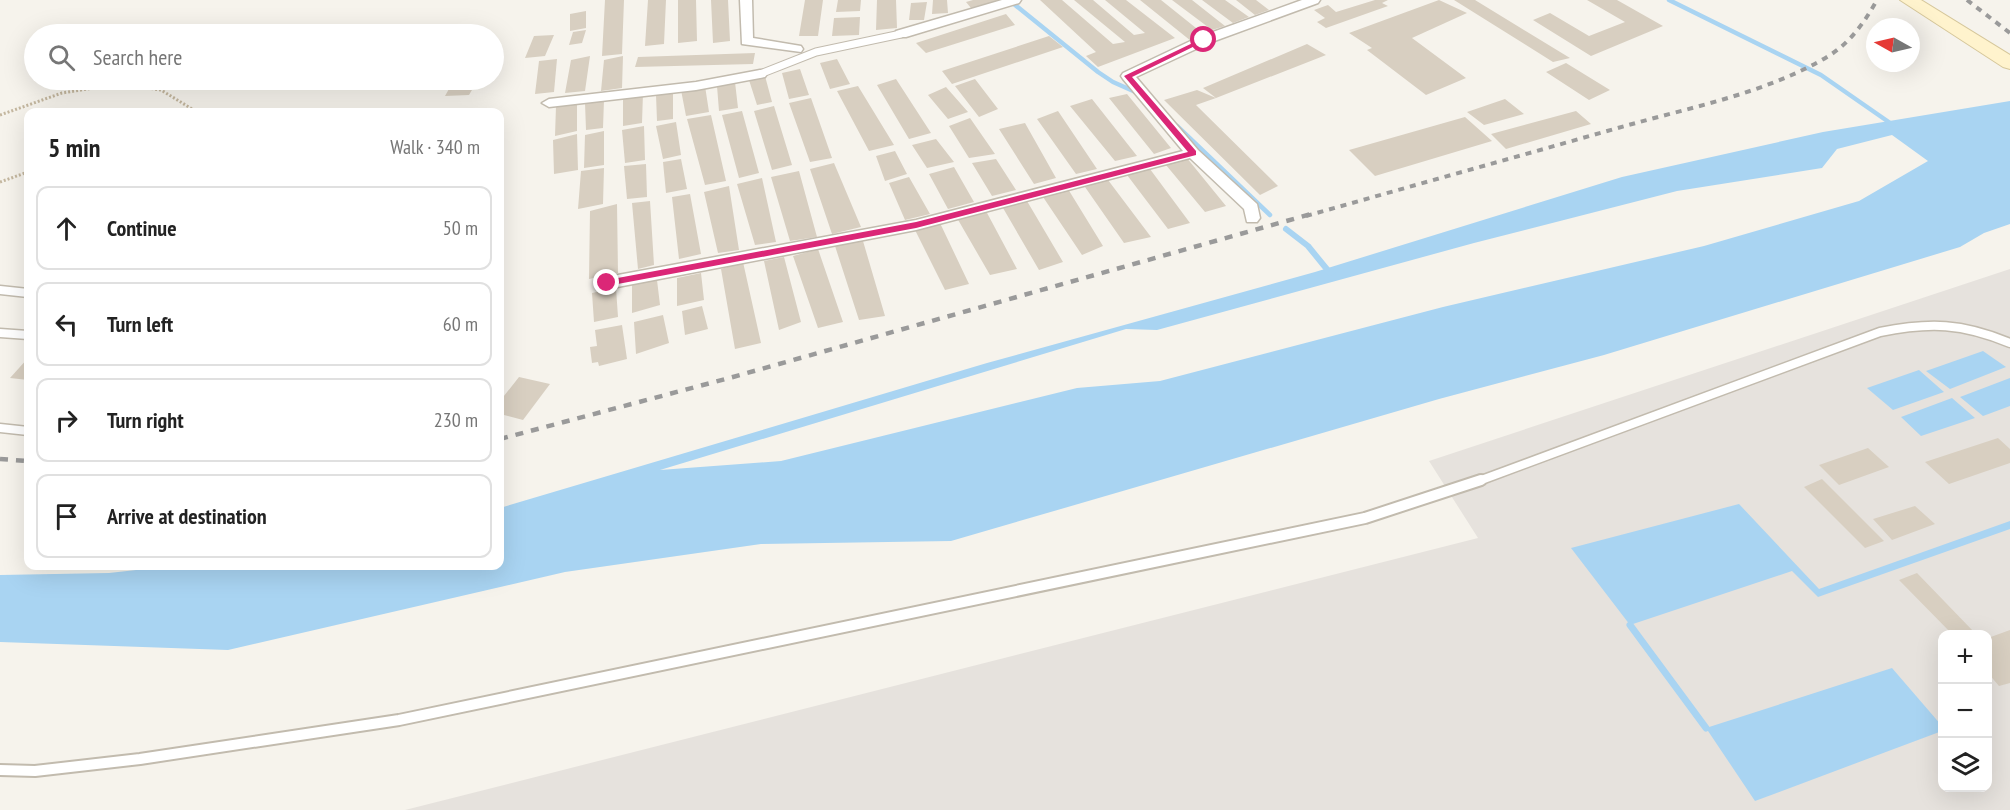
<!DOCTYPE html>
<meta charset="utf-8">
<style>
:root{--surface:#fff;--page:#f6f6f6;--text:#222;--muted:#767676;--line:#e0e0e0}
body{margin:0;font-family:"PT Sans Narrow",sans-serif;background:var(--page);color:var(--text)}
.controls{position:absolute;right:18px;bottom:18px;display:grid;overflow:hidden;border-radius:12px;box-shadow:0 6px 24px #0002}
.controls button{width:54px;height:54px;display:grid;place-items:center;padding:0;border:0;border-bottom:2px solid var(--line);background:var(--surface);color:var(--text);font:30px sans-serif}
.compass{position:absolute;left:1866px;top:18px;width:54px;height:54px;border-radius:50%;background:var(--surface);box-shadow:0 6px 24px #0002;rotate:278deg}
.stop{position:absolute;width:18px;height:18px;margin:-14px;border:4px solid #db2777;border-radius:50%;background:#fff}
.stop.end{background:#db2777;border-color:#fff;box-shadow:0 2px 6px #0008}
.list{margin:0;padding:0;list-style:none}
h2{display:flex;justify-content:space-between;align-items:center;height:78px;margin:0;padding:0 24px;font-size:26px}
h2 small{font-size:20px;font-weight:400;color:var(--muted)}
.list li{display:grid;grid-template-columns:39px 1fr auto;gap:18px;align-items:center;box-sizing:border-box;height:84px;margin:0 12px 12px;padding:0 12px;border:2px solid var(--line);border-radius:12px}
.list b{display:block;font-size:22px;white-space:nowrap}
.list em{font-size:20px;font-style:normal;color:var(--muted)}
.icon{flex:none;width:33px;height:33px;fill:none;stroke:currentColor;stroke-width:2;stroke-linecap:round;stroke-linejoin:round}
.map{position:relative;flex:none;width:2010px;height:810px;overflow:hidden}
.search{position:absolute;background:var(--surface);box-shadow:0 6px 24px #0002;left:24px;top:24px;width:480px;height:66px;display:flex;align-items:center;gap:15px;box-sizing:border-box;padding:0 21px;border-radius:33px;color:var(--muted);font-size:22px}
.panel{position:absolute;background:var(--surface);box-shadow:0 6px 24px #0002;left:24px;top:108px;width:480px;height:462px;border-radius:12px}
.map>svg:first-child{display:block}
.industrial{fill:#e6e2dd;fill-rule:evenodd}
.water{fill:#a9d4f2;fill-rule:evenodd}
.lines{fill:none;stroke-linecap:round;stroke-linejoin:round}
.stream-far2{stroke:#a9d4f2;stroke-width:4.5}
.stream-far1{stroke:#a9d4f2;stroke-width:6}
.stream{stroke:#a9d4f2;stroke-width:7}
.building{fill:#d8cfc1}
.lane-far2-casing{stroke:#c2bbae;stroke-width:9}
.lane-far1-casing{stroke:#c2bbae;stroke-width:11}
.lane-casing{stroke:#c2bbae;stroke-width:14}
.street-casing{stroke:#c2bbae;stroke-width:3}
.secondary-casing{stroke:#d6c79b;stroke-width:2}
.path{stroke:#c4b79f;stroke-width:3;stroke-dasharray:2 2;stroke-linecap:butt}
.lane-far2{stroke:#fff;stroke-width:7}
.lane-far1{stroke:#fff;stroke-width:8}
.lane{stroke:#fff;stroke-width:10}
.street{fill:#fff;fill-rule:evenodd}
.secondary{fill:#fff3cd;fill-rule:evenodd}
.rail-far1{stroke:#9a9a9a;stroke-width:4;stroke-dasharray:6 6;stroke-linecap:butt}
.rail{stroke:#9a9a9a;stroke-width:4.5;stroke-dasharray:8 8;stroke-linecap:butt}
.route{fill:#db2777}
</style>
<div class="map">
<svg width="2010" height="810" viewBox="0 0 2010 810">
<rect width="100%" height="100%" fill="#f6f3ec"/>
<path class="industrial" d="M2010,269V810H405L1478,538L1429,461ZM1942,634H1988V788H1942Z"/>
<path class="water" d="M2010,101V224L1984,233L1960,247L1604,355L1439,399L951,541L761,544L565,572L228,650L0,642V575L109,573L172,566H500V508L987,363L1315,272L1622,177L1823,132ZM1892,135L1928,161L1859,201L1704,246L1443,307L1160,381L1077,388L781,461L660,470L1126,329L1157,330L1474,243L1677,191L1822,168L1837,149Z
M1983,351L2006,367L1950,389L1926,371Z
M1919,370L1944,392L1893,410L1867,388Z
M2010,378V406L1983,416L1960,397Z
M1952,398L1975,418L1921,436L1901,417Z
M1739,504L1819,589L2010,521V529L1818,597L1792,571L1630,625L1571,548Z
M1892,668L1942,726V731L1755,801L1706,728Z"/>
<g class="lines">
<path class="stream-far2" d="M1009,0L1098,72L1113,82L1140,94
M1669,0L1821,75L1893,125
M1177,126L1270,215"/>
<path class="stream-far1" d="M1286,229L1308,246L1330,273L1332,272"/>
<path class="stream" d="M1630,625L1706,728"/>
</g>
<path class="building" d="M605,0H624L622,54L602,56Z
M648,0H666L664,44L645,46Z
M678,0H696L697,41L678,43Z
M711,0H728L730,41L713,43Z
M805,0H823L818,36H799Z
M838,0H861L860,11L836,12Z
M877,0H896L897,28L876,30Z
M933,0H947L948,13L932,14Z
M973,0H996V1L971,8L966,2Z
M1040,0H1062L1113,44L1125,42L1074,0H1093L1134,35L1145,33L1105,0H1126L1175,38L1098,67L1086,56L1096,52Z
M1140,0H1161L1206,36L1191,41Z
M1172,0H1192L1225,26L1212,30Z
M1202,0H1225L1249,17L1233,23Z
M1236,0H1256L1269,10L1255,15Z
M1375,0H1388L1382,3L1388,6L1326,28L1317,22L1325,18L1314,10L1328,5L1336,12Z
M1439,0L1467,13L1412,38L1466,78L1426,95L1367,50L1372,48L1349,33Z
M1454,0H1475L1570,58L1553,62Z
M1587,0H1617L1663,26L1591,56L1533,20L1550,13L1589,36L1625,22Z
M927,2L924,20H909L911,3Z
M586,11V28L570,31V14Z
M1006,14L1015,25L926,53L916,43Z
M860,17L859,35L832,36L834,18Z
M586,30L582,43L569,45L573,32Z
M554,35L545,56L525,58L534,36Z
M1049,36L1063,47L952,84L942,71Z
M1307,44L1326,55L1216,98L1203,88Z
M755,53L753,64L635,67L638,57Z
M590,56L585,91L565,93L571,60Z
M623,56L622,88L601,91L604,60Z
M557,59L554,92L535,94L539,61Z
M837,59L850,84L830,89L820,63Z
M1566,63L1610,90L1589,100L1546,72Z
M800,69L809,95L789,99L782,73Z
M765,76L772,102L757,105L749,80Z
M896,79L931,133L909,139L877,85Z
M975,79L998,109L979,117L955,86Z
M454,80H478L469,95L445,96Z
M735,82L738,108L719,111L717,86Z
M705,86L709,112L686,116L681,90Z
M858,86L894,145L869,151L837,91Z
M946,87L968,112L948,119L928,95Z
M1197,90L1216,98L1196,105L1278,186L1260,195L1164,100Z
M673,92V119L657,121L656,95Z
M643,93L642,123L623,126V97Z
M1127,94L1171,148L1154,154L1109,98Z
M811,98L832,158L810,162L789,103Z
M1092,99L1137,156L1115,161L1070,106Z
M1505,99L1524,114L1484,125L1467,112Z
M604,100L603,128L586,130L585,103Z
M577,102V131L555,136L556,106Z
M774,106L792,165L772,170L754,111Z
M742,111L759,173L739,178L722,115Z
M1058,111L1097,169L1076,174L1037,119Z
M1576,111L1591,124L1506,149L1491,134Z
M711,115L726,181L705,185L687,119Z
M1465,117L1492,141L1375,176L1349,150Z
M970,118L995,154L969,158L949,126Z
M676,122L681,155L663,159L656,126Z
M1025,123L1056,178L1034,184L999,129Z
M644,126L645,160L625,163L622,130Z
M604,131V165L584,168L585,135Z
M577,134L578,170L554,174L553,140Z
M936,139L954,162L927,168L912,145Z
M895,151L907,174L885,181L876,156Z
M1182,152L1226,206L1205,212L1161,159Z
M681,159L687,189L666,193L663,162Z
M996,159L1016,190L992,196L972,163Z
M834,163L861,227L832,234L810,169Z
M646,164L647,197L627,199L624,166Z
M1147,165L1190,223L1168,229L1124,171Z
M954,167L974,202L948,209L929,174Z
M604,168L603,204L578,209L581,171Z
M799,171L817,237L790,241L771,177Z
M909,177L930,214L905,220L889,183Z
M762,178L776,242L755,245L737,184Z
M1108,180L1151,237L1124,243L1085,187Z
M729,186L739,250L718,253L704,192Z
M1068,189L1103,246L1082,255L1043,197Z
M690,194L701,254L679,259L672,197Z
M650,201L654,265L638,269L632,203Z
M1027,201L1063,262L1039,270L1003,208Z
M617,204L618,273L589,279L590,211Z
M986,211L1017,269L990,275L957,218Z
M940,223L969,284L945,290L915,230Z
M863,241L885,316L859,320L835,246Z
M818,249L843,322L818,328L793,256Z
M784,257L801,322L779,330L764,261Z
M743,262L761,343L735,349L721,269Z
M701,273L704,300L677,306V278Z
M657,280L660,305L632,313V285Z
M616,288L618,317L594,322L592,293Z
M702,306L708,329L685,335L682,311Z
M663,315L669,343L636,354L634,322Z
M622,325L627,359L599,366L598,362L592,363L590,347L597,346L595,330Z
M28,358V380L10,378Z
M519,377L550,384L523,420L500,414V401Z
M1998,438L2010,449V463L1949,484L1925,462Z
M1868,448L1889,467L1839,485L1819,465Z
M1822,479L1884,541L1865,548L1804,487Z
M1915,506L1935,524L1892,540L1873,519Z
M1917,573L1973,631L1966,634H1952L1899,580Z
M2010,630V683L1999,686L1988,673V638Z"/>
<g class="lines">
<defs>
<path id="lane-far2" d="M760,74L816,52L901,34"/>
<path id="lane-far1" d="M0,290L28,293
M0,333L28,335
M0,428L28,431
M1476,482L1880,332C1930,322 1962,323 2010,343"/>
<path id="lane" d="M0,770L35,771L140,759L399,720L1365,518L1481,480"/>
<path id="street" d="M740,0H752L753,38L801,46L803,49L801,52L742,44Z
M1002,0H1021L1019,3L906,37H896L895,34L896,31Z
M1302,0H1320L1318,3L1209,43L1136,77L1198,150L1257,204L1260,218L1257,222H1247L1244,209L1190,158L916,230L607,289L601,287L599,283L601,279L607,277L916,220L1183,151L1123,79L1121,76L1123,73L1199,37Z
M760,70L765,71L767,74L765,77L696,90L549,107L542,103L549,99L696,82Z"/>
<path id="secondary" d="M1900,0H1921L2010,55V69L2003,67Z"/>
</defs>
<use href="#lane-far2" class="lane-far2-casing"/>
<use href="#lane-far1" class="lane-far1-casing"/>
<use href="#lane" class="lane-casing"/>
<use href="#street" class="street-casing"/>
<use href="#secondary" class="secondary-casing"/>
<path class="path" d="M0,115L62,93L119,84L161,90L197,112
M0,182L28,172"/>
<use href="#lane-far2" class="lane-far2"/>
<use href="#lane-far1" class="lane-far1"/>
<use href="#lane" class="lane"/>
<use href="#street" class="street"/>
<use href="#secondary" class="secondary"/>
<path class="rail-far1" d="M1967,0L2010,33
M1306,216C1412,186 1519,156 1625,126C1692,107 1766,93 1827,57C1850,43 1864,23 1877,0"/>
<path class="rail" d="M500,439L733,377L1311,214
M0,459L28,461"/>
</g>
<path class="route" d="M1201,39L1207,40L1132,77L1196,151V155L916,228L607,286L603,283L607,280L916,222L1188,152L1124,76Z"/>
</svg>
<div class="controls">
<button>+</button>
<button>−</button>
<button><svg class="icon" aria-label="layers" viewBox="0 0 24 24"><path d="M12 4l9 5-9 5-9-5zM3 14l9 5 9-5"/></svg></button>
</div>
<svg class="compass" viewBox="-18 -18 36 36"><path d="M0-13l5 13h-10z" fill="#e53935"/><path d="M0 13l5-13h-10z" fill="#767676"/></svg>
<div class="stop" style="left:1204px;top:40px"></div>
<div class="stop end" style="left:607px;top:283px"></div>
<div class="search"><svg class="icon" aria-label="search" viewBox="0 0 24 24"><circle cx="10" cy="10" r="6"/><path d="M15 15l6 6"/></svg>Search here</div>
<section class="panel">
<h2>5 min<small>Walk · 340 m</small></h2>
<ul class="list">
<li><svg class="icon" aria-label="ahead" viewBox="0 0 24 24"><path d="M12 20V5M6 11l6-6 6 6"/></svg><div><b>Continue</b></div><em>50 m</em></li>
<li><svg class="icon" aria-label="left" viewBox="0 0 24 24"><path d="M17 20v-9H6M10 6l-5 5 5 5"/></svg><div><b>Turn left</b></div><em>60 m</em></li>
<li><svg class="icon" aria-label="right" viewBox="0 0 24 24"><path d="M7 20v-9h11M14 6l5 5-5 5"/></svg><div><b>Turn right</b></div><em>230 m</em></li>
<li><svg class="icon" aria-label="arrive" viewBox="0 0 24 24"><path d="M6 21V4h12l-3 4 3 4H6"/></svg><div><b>Arrive at destination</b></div></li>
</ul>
</section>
</div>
